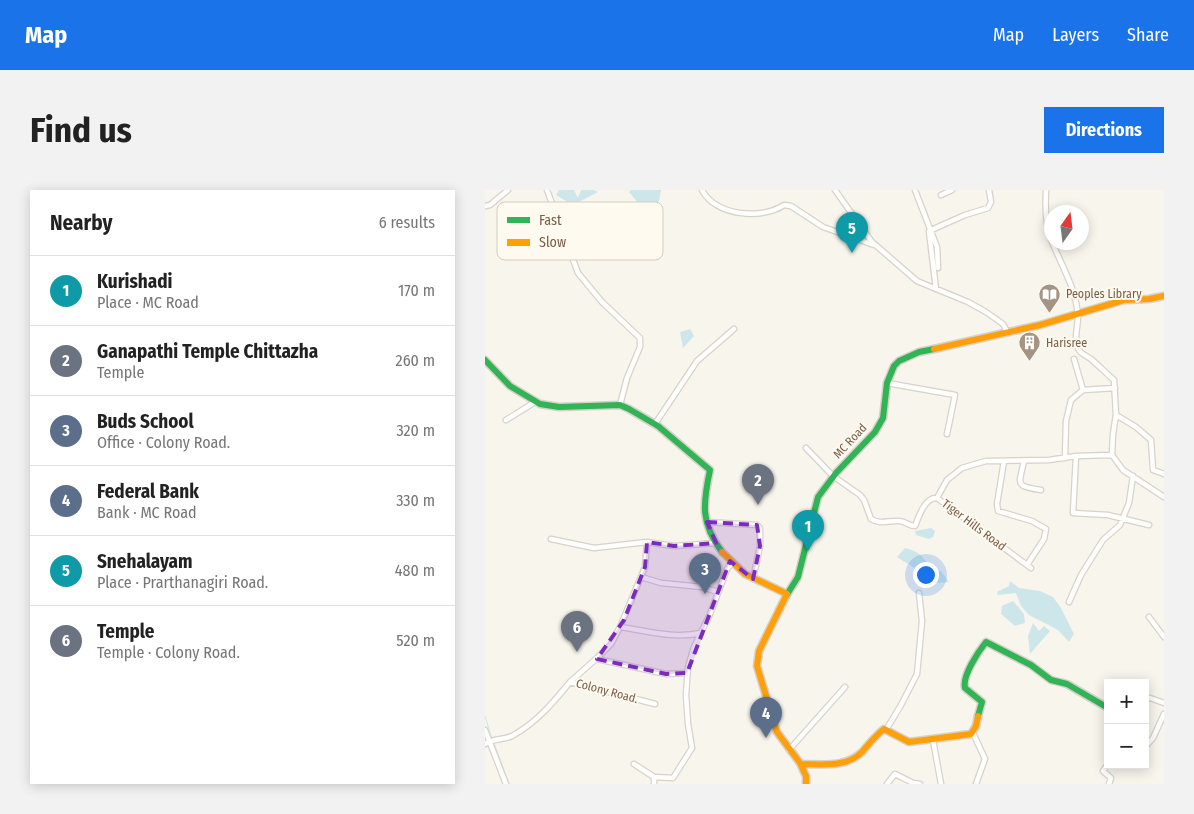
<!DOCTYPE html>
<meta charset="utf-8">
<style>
:root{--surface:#fff;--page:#f2f2f2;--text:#222;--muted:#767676;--line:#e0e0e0;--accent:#1a73e8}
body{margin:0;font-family:"Fira Sans Condensed",sans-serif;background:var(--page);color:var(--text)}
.controls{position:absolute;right:15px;bottom:15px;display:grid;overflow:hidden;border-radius:0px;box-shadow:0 2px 12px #0003}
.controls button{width:45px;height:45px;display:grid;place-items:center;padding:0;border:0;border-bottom:1px solid var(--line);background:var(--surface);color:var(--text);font:25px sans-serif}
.compass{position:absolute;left:559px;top:15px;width:45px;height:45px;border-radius:50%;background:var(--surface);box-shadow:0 2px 12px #0003;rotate:14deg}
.you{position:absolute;left:440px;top:384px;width:18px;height:18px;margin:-12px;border:4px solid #fff;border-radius:50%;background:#1a73e8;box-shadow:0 0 0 8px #1a73e833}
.badge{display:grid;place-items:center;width:32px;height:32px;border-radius:50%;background:var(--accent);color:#fff;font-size:16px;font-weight:700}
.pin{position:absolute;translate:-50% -41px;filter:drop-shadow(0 1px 2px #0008)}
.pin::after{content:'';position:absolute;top:26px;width:18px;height:15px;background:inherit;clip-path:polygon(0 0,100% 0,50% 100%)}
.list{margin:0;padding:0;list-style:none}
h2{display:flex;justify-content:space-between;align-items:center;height:65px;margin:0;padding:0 20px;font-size:21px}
h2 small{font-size:16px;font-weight:400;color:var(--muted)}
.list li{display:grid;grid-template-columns:32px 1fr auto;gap:15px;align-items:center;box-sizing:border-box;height:70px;padding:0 20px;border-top:1px solid var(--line)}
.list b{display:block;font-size:19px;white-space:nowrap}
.list p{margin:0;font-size:16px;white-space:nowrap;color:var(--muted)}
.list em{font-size:16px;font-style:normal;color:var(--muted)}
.map{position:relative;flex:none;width:679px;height:594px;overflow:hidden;border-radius:0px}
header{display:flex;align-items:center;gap:30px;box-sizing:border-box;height:70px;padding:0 25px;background:var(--accent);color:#fff}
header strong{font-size:24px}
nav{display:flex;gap:28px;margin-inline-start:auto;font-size:18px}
.intro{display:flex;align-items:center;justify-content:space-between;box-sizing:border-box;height:120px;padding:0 30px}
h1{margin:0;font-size:35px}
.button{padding:12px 22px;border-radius:0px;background:var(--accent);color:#fff;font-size:18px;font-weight:700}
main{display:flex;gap:30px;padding:0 30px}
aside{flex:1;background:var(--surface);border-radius:0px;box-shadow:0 2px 12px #0003}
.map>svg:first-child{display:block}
.water{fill:#cde6ea}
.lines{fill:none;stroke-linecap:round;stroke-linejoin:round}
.stream{stroke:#cde6ea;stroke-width:1}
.street-casing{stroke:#d7d2cb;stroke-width:7}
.fast-casing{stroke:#d8d1c9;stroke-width:9}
.slow-casing{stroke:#d8d1c9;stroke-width:9}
.street{stroke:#fefefc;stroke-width:4.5}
.fast{stroke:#30b455;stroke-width:6}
.slow{stroke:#ff9f0a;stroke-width:6}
.marked{fill:#7b2cbf;fill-opacity:0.2;stroke:#7b2cbf;stroke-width:4;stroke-dasharray:10 6;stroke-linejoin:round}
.labels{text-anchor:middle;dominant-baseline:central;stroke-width:4;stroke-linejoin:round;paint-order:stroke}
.poi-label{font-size:12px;fill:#795e4a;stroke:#fffaef;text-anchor:start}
.street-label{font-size:12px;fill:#795e4a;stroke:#fffaef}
.key{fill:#fffaef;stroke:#d7cbbe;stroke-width:1}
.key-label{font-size:14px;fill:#795e4a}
</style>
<header>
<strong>Map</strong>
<nav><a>Map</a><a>Layers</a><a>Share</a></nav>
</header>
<div class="intro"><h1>Find us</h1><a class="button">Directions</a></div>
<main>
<aside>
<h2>Nearby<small>6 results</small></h2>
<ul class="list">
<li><span class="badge" style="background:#0f9aa8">1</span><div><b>Kurishadi</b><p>Place · MC Road</p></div><em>170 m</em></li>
<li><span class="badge" style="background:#6b7280">2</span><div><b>Ganapathi Temple Chittazha</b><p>Temple</p></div><em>260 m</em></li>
<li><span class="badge" style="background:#5c6f8a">3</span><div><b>Buds School</b><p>Office · Colony Road.</p></div><em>320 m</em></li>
<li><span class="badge" style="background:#5c6f8a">4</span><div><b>Federal Bank</b><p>Bank · MC Road</p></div><em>330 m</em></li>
<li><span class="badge" style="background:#0f9aa8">5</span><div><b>Snehalayam</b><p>Place · Prarthanagiri Road.</p></div><em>480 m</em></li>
<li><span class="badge" style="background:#6b7280">6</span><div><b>Temple</b><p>Temple · Colony Road.</p></div><em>520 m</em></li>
</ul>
</aside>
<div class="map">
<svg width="679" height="594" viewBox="0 0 679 594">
<rect width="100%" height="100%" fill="#f8f5ed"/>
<path class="water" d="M74,0H89L93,8L96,0H109L113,2L88,15L71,5Z
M146,0H176L174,11L167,19H158L144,2Z
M205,139L209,146L198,158L195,142Z
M446,338L450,341L448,347L444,349L431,345L430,341Z
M420,358C435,361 442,370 447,383L456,381L464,392L453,393L412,367Z
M525,391L534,398L555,401L568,407L576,418L589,444L584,452L573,440L544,425L536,416L531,403L513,405L512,402L524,396Z
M528,411L539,424L540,433L530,436L516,424L517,416Z
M548,433L554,441L559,436L565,441L545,464L543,446Z"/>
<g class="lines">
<path class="stream" d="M0,526L7,549
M9,553L24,594"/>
<defs>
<path id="street" d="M62,0L93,83L117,112L155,148V157L142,188L135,215
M217,0C230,26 277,30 299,15L306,16L338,37L389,55
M350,0L387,52L432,91L483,112L501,122L518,134L523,143
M430,0L452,57L453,78
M561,0C560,17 560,34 566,50
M456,5L467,0
M0,16L5,15L23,0
M567,52C577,76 591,99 593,126C593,137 588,150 594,160C596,164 602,166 606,169C614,176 621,183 629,190L631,225L628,244L627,265L638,280L679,307
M451,99L444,41L480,25L503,18L506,12L504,0
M589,169L598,200L630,198
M402,193L470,205L462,244
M631,225L651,237L666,250L668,280L679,284
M21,230L50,212
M170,234L212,171L249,139
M321,258L348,286L375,305L379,310L386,329C396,335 403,330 414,331C421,331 423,336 430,336C434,326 440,307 452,308L546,378
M591,266L588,323L623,325L664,335
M580,268L581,231L586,210L598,200
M519,271L512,314L513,321L547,331L561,339L559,349L542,375
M539,271C534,295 529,296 556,300
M452,308L462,290L477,278L501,271L564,270L591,266L627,265
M222,332L272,335L275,338V356L268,389
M66,349L109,358L162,352L189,356L231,353
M162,352L160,377L135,437L126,454L113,467L85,492L170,514
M156,387L176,393L217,397L233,402
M584,412L596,385L618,350L635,335L644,313L648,286
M664,427L679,447
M135,437C163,441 188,449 216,443
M112,469L181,484L202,483
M660,510L665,508L679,513
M0,540L21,594
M401,540L416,515L432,484L437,431L434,403
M488,543L500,569L491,594
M448,550L456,594
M0,554C9,548 18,550 27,546C51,533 68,513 85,492
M660,557L668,548L679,524
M304,560L360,497
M149,574L169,587V594
M623,574L618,581L626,588L624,594
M169,587L188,588L207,558L203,534L201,505L203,477L209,457L225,424L242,379L248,372
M402,594L410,584L428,593L435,594"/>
<path id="fast" d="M0,170L25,196L55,214L74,217L135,215L144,219L173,236L225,280C218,313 215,333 237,362
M301,406L313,387L333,307L351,283L390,242L398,228L402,193L409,176L414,171L434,162L449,159
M493,526L497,512L480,498C477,486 493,462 501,452L546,475L566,490L582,494L623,518"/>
<path id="slow" d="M449,159L555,135L639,110L664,109L679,106
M237,362L260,384L302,404
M301,406L274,461L272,476L292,542L315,573L321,586V594
M316,574C337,574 361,578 377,562C384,554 390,546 399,539L424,552L486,544L491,536L493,526"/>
</defs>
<use href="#street" class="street-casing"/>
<use href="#fast" class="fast-casing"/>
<use href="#slow" class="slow-casing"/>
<use href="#street" class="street"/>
<use href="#fast" class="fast"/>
<use href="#slow" class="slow"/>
</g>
<path class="marked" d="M222,332L272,335L275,356L268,389L245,371L202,483L181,484L112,469L139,430L160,377L162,352L189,356L231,353Z"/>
<defs>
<symbol id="library-pin" viewBox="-11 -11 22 30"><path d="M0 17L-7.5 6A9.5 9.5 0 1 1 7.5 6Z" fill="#a59383" stroke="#fffaef"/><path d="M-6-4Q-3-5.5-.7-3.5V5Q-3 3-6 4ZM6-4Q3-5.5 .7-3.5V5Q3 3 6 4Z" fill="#fff"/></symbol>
<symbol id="building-pin" viewBox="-11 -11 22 30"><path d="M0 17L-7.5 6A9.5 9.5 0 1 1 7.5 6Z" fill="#a59383" stroke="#fffaef"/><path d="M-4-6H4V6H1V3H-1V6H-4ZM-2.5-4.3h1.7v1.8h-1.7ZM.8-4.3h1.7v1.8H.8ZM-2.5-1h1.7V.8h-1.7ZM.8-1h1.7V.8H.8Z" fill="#fff"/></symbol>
</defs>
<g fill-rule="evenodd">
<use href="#library-pin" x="552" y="92" width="25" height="34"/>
<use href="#building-pin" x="532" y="140" width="25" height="34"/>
</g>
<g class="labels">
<g class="poi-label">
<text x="581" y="104">Peoples Library</text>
<text x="561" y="153">Harisree</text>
</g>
<g class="street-label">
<text transform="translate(365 251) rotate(-47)">MC Road</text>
<text transform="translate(489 335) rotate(37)">Tiger Hills Road</text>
<text transform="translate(122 501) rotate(15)">Colony Road.</text>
</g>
</g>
<rect x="12" y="12" width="166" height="58" rx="8" class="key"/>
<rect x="22" y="27" width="23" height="6" fill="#30b455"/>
<rect x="22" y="49" width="23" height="7" fill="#ff9f0a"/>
<g class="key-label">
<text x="54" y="35">Fast</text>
<text x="54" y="57">Slow</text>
</g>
</svg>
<div class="controls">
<button>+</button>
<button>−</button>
</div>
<svg class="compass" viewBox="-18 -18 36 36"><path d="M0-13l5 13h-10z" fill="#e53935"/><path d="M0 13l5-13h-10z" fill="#767676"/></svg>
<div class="you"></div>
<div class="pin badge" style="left:323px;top:361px;background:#0f9aa8">1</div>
<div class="pin badge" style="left:273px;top:315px;background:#6b7280">2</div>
<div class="pin badge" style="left:220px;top:404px;background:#5c6f8a">3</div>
<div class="pin badge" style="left:281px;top:548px;background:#5c6f8a">4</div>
<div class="pin badge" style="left:367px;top:63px;background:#0f9aa8">5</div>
<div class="pin badge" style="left:92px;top:462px;background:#6b7280">6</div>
</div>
</main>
